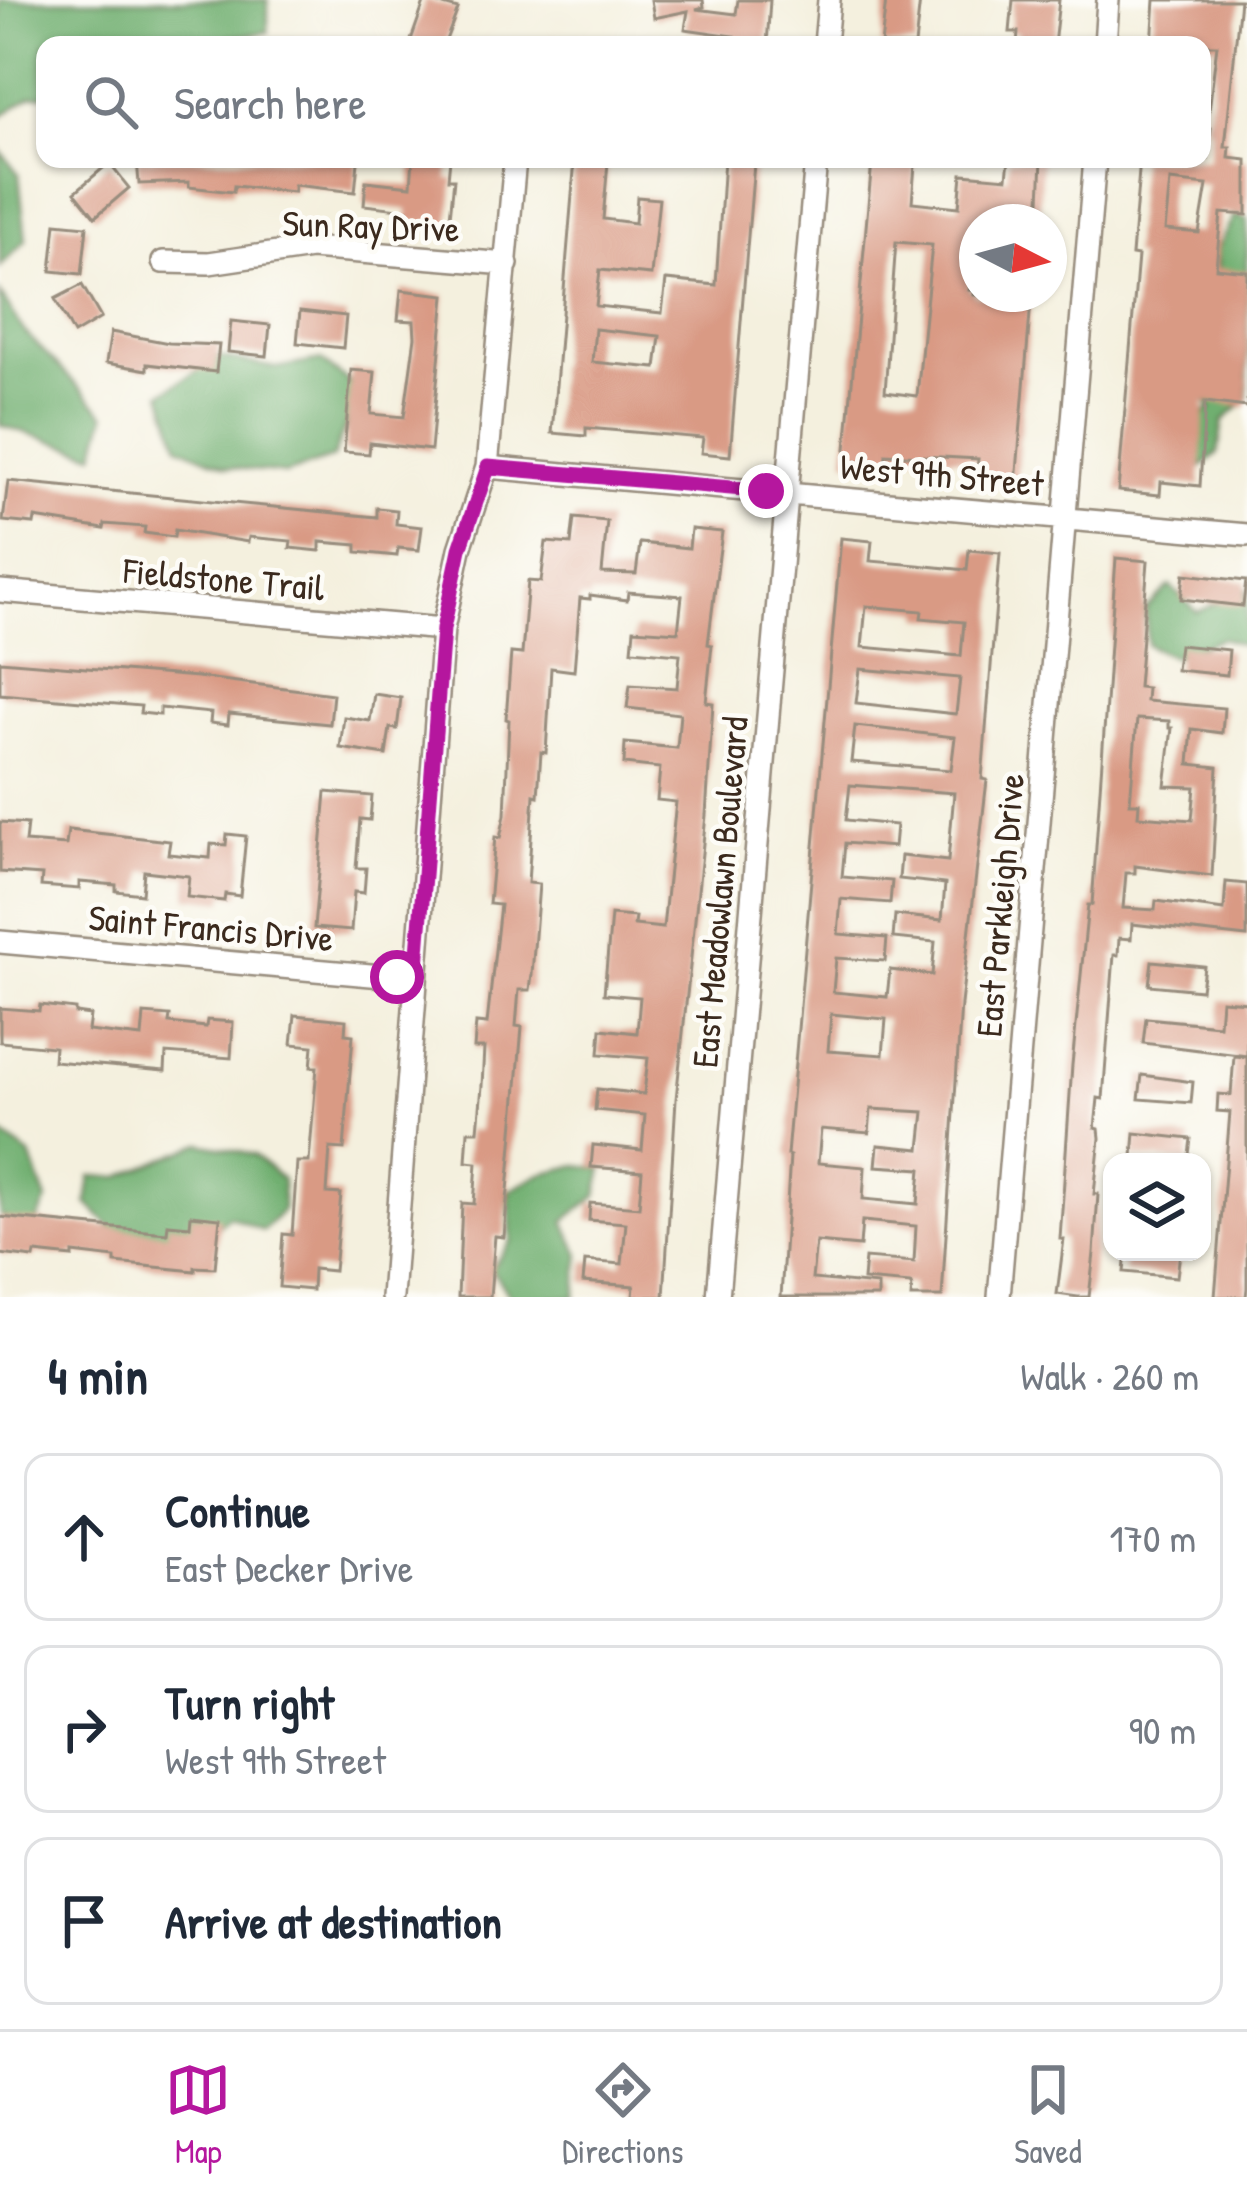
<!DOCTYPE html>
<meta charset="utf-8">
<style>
:root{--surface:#fff;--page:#f2f2f3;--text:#1f2937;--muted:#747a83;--line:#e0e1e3;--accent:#b5179e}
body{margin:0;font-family:"Patrick Hand",sans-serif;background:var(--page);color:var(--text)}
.controls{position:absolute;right:36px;bottom:36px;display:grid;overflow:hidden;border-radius:24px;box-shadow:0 3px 9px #0004}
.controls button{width:108px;height:108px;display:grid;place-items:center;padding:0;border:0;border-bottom:3px solid var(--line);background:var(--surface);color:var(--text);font:60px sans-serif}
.compass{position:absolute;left:959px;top:204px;width:108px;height:108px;border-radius:50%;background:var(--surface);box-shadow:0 3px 9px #0004;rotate:96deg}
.stop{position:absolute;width:36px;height:36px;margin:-27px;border:9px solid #b5179e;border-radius:50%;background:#fff}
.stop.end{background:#b5179e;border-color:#fff;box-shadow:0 3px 12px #0008}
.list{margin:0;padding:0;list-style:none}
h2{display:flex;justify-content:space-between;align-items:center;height:156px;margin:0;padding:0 48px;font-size:51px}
h2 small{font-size:39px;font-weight:400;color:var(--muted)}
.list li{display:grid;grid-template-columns:78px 1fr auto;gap:36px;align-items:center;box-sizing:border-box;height:168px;margin:0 24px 24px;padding:0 24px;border:3px solid var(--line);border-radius:24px}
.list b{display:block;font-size:45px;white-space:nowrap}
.list p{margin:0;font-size:39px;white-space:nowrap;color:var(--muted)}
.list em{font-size:39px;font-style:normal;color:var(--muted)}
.icon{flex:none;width:66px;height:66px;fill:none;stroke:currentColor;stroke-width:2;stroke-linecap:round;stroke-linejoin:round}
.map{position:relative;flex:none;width:1247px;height:1297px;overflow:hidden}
.search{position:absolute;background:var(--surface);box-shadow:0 3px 9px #0004;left:36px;right:36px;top:36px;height:132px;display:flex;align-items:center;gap:30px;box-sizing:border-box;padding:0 42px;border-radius:24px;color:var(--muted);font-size:45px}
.sheet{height:732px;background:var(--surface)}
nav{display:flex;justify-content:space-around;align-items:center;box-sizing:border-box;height:168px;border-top:3px solid var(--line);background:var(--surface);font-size:33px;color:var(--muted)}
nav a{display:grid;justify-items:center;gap:6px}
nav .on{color:var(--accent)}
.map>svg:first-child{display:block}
.forest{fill:#6faf70;stroke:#556c47;stroke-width:3}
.building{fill:#d99a84;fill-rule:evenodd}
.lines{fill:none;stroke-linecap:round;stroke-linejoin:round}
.minor-casing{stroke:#988d7e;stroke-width:26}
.minor{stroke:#fff;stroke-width:21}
.route{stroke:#b5179e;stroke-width:15}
.labels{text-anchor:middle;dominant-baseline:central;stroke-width:9;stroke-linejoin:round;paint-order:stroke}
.street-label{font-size:36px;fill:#3b2a1e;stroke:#fdfcf7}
</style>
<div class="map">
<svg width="1247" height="1297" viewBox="0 0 1247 1297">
<rect width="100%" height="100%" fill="#fdfcf7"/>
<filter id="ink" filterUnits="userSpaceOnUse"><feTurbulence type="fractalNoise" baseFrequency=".00833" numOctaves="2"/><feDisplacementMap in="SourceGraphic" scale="24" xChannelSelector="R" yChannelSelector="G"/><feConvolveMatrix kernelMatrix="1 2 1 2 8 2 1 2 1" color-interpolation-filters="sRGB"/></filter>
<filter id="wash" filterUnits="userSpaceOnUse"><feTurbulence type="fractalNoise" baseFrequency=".004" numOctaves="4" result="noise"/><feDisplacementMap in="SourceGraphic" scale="48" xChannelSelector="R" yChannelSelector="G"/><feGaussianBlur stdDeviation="2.7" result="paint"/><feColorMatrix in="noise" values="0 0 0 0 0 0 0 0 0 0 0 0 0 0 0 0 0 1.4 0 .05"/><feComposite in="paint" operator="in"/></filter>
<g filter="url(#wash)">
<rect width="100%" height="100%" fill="#f4f0de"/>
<path class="forest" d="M0,0H268V32L227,38L222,45H45V95L32,96L0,117Z
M0,150L19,174L26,240L0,267Z
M1234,216L1247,219V400L1223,421L1218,453L1198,470L1182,437L1210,408L1194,378L1221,316L1217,249Z
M0,293L24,331L106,415L95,454L0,425Z
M220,357L276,368L321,360L359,390L333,458L285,474L227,467L179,446L162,393Z
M1170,586L1197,612L1247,589V646L1221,638L1173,657L1147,645L1146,609Z
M0,1133L30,1155L47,1200L33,1231L0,1215Z
M201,1143L254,1155L282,1179L283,1210L263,1231L229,1216L201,1241L120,1237L87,1203L91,1176L120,1177Z
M578,1165L603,1169L597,1196L564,1221L580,1254L576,1297H510L491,1269L511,1241L509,1191L541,1174Z"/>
<g id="blocks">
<path class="building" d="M425,0L458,9L444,45H424L411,40Z
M651,0H703L704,7L696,9L736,14L738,0H770L767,45H733L734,36L685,29L688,11L654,18Z
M886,0H920L915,45H881Z
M1013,0H1059L1054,45H1017L1018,32H1010Z
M1155,0H1240L1225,147H1230L1229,158L1247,160V215L1221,213L1216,268L1247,271V407L1205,402L1200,486L1161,482L1160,495L1118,491L1138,256L1132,255L1140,159H1208L1211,128L1207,127L1217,45H1152ZM1170,181L1207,185L1199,233L1165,230Z
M137,159H327L358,162L355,192L294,185V192L234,186L233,192L189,187V182L139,184Z
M413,159H450L448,179H454L449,226L407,221L408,210L364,205L366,181L411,186Z
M575,159L608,162L603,219L635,223L637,197L659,199L651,275L600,270L596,306L662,313L666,280L716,285L724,159L754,163L730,456L701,453L703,438L586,428V436L552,433ZM595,329L660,336L656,368L592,362Z
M1009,159H1042L1039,222H977L969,290L974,291V295L1031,301L1016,484L976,480L978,459L886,454L885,465L845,460L872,161L915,165L912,202L959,207L962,174L1007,178ZM896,242L932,245L917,396L885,392Z
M109,163L129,188L95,217L75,192Z
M56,223L87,226L82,274L51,271Z
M82,285L101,318L74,334L55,299Z
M401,290L445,295L431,450L370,443L369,454L344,452L351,370L375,372L371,414L404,417L415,337L414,321L398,320Z
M300,311L346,316L343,348L297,343Z
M231,321L270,325L267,356L228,352Z
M111,332L169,343L219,345L216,372L147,364V370L106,363Z
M8,481L377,517V508L397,510L396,524L422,527L419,550L398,548L397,556L357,552V545L320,542V551L290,548L291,541L249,537L248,542L175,530L174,537L144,533L145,527L105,524L104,529L35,518L34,524L3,521Z
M574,518L607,521L602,573L636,574L640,543L689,548L691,529L722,532L708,644L712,645L706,702L713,703L706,815L676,1099L664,1297H633L634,1286L583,1282L585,1261L622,1264L626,1223L589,1220L590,1203L639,1207L642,1171L591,1167L593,1145L642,1150L645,1115L595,1110L597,1089L644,1094L648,1058L599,1054L601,1029L637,1033L640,997L604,994L611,915L635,917L634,925L663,928L676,802L657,800L660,768L624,764L625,743L677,748L680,714L627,708L630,685L677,688L680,654L632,650L634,629L678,632L682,596L628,592L627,600L590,595V599L580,598L574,671L551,668L546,753L541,752L538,796L534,795L528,883L539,884L532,974L530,990H519L516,1026L522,1027L504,1237L495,1236L490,1297H458L462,1203L474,1204L477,1163L466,1162L468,1131H478L482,1086L484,1048H474L476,1023L487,1024L500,905L489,904L495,837L500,838L505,815L509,720L506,719L511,653L522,654L528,581L541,582L546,542L571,544Z
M841,538L872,541L870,561L917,565L967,570L969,550L1000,553L982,779L987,780L961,1004L942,1297H911L912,1284L863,1280L865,1258L914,1262L916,1226L862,1221L860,1246L816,1242L812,1279L878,1285V1297H781L790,1156L787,1155ZM866,606L922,611L921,618L964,622L961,656L862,647ZM860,669L960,678L956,714L856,703ZM855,726L955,737L951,770L851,762ZM850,785L954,793L948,861L901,856L899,879L945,884L942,920L895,915L893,938L935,942L932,975L890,970L887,997L833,992L836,958L885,961L887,938L838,934L841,899L890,903L892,881L842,877L845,843L894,847L896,825L846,820ZM831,1014L886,1019L883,1055L828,1051ZM871,1109L924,1112L920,1149L878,1145L876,1166L921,1169L918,1204L863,1199L865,1167L818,1163L821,1129L869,1133Z
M1116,558L1148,561L1138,687L1147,688L1146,701L1224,708L1222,733L1192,729L1189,764L1218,767L1212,876L1135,866V873H1126L1123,908L1155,910L1156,901L1224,910L1226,882L1247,884V937L1132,924L1131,939L1119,938L1118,955H1114L1103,1099L1098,1098L1095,1128L1099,1129L1100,1138L1094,1194H1098L1094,1253L1089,1297H1078L1057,1294L1064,1239H1060L1072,1065L1088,905H1092ZM1137,719L1169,721V728H1172L1165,786L1195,787L1192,820L1138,816L1139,803H1130Z
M1184,574L1246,581L1243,606L1181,599Z
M1179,645L1229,650L1227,675L1176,670Z
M0,661L197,677L333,694L330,724L229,714L228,725L210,723L211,713L160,708V715L140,713L141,706L0,694Z
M374,694L401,698L397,729L390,728L386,755L340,748L344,717L370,721Z
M326,792L372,796L370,820L360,819L356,868H366L364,893L354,892L351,931L314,928Z
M0,822L27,824L25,842L66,845L68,830L170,841L168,854L210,858L211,844L226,845L227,834L246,836L240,896L225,894L224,901L187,897L189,876L144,871L142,894L116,891V885L79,882V889L41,886L42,875L0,872Z
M1152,961L1204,966L1201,990L1149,985Z
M1221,1000L1247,1002V1056L1143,1043L1146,1018L1219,1025Z
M40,1005L75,1009V1013L90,1015L88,1031L142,1037L144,1014L170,1016L169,1023L206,1027L207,1020L233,1022L231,1058L166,1053L165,1071L53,1061L54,1047L0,1042V1008L39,1011Z
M295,1015L346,1020L345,1034L353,1035L344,1149L330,1148L327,1193L341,1194L334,1271L313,1269L312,1290L279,1287L283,1234L292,1235L297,1162H309L317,1067H311L313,1046L292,1044Z
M1234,1056L1247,1057V1288L1246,1297H1215L1230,1112L1217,1111L1218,1094L1231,1095Z
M1142,1075L1193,1082L1191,1103L1139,1099Z
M1135,1133L1191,1139L1188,1162L1133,1157Z
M191,1215L220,1218L215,1268L195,1267V1271L115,1263V1258L73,1253V1257L35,1253L34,1258L0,1254V1217L167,1233L168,1224L190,1226Z
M1126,1252H1180L1177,1277L1124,1272Z"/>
</g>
</g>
<g filter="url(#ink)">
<use href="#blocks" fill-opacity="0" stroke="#988d7e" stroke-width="3"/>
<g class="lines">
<defs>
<path id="minor" d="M825,45L829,0
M1105,45L1108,0
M163,262L209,263L311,248L507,264
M487,467L1247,535
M0,591L443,629
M0,942L416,979
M392,1297L443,629L460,549L487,467L515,159
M718,1297L816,159
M999,1297L1095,159"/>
</defs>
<use href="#minor" class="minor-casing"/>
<use href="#minor" class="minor"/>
</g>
</g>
<g class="lines" filter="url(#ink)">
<path class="route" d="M397,977L416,979L443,629L460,549L488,467L766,491"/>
</g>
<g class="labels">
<g class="street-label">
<text transform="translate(371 225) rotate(2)">Sun Ray Drive</text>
<text transform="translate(942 474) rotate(5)">West 9th Street</text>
<text transform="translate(224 578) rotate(5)">Fieldstone Trail</text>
<text transform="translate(719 892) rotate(-85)">East Meadowlawn Boulevard</text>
<text transform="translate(999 905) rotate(-85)">East Parkleigh Drive</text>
<text transform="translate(211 927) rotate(5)">Saint Francis Drive</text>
</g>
</g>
</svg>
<div class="controls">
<button><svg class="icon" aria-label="layers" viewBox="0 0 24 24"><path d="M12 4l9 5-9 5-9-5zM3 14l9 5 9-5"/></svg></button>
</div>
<svg class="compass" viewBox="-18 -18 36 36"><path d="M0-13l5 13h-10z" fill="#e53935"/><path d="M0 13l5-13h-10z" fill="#747a83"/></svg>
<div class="stop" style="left:397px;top:977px"></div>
<div class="stop end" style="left:766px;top:491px"></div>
<div class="search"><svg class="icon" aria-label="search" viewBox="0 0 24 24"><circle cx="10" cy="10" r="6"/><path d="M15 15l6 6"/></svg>Search here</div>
</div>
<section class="sheet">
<h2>4 min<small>Walk · 260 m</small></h2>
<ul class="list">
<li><svg class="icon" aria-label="ahead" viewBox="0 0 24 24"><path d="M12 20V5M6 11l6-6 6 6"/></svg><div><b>Continue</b><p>East Decker Drive</p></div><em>170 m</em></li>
<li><svg class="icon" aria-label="right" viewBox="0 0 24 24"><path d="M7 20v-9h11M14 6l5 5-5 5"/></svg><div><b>Turn right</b><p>West 9th Street</p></div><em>90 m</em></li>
<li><svg class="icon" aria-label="arrive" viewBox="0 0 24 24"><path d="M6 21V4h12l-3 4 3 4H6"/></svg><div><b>Arrive at destination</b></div></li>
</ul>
</section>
<nav>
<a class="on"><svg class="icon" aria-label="map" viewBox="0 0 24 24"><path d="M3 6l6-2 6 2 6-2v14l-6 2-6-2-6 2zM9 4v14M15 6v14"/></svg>Map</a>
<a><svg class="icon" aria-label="directions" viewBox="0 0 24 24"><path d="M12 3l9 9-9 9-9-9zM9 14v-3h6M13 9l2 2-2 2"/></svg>Directions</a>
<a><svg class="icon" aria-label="saved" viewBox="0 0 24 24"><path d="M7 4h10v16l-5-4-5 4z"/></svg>Saved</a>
</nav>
